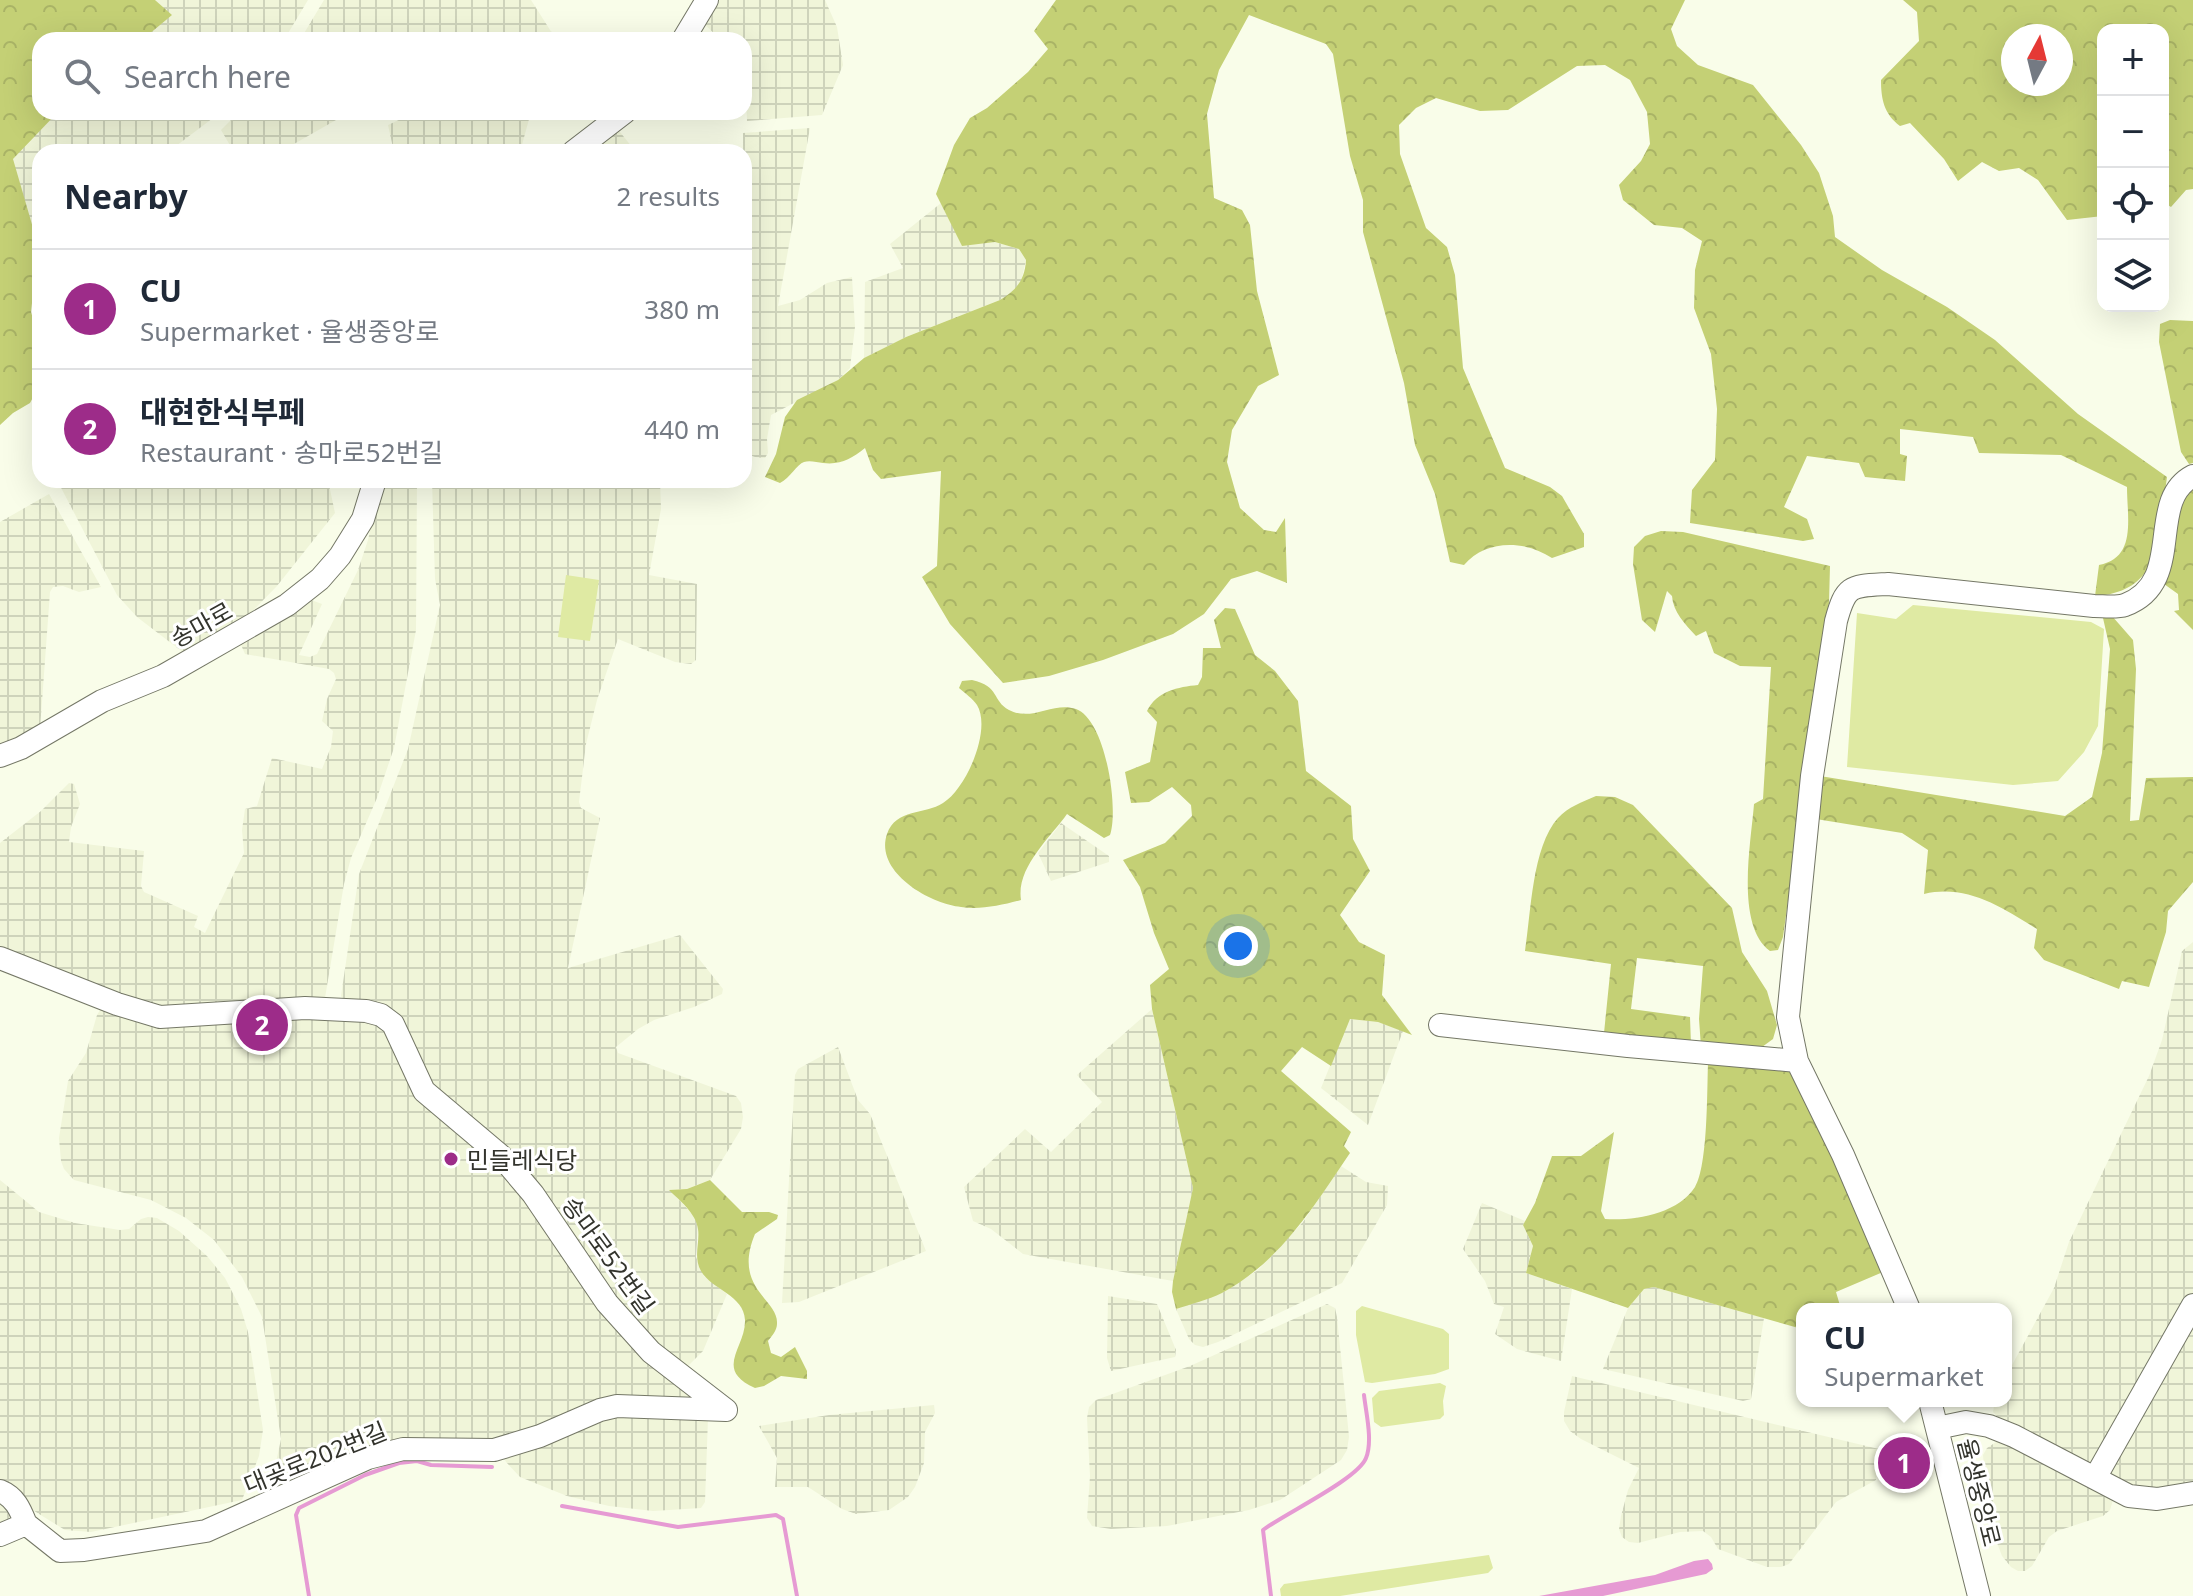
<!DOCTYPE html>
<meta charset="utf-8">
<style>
:root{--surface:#fff;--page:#f2f2f3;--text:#1f2937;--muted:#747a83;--line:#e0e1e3;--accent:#9d2c89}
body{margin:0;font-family:"Noto Sans","Noto Sans KR",sans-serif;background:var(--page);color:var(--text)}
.controls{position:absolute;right:24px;top:24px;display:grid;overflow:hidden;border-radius:16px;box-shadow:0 8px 32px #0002}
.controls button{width:72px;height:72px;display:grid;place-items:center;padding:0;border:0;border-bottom:2px solid var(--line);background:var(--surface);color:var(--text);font:40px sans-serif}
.compass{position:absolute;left:2001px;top:24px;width:72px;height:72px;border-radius:50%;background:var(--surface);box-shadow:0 8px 32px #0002;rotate:7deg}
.you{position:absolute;left:1238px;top:946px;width:28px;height:28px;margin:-20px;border:6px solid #fff;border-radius:50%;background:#1a73e8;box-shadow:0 0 0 12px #1a73e833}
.badge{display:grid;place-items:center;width:52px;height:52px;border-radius:50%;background:var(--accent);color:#fff;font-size:26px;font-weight:700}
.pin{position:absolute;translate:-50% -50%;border:4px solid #fff;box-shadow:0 2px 8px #0006}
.popup{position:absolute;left:1796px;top:1303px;width:216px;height:104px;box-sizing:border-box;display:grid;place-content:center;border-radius:16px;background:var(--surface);filter:drop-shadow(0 2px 6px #0005);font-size:26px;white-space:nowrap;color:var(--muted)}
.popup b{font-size:30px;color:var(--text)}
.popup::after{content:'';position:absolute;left:50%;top:100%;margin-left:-16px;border:16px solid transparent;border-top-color:var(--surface)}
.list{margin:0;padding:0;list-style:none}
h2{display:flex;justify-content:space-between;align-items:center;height:104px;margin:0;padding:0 32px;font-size:34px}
h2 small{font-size:26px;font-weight:400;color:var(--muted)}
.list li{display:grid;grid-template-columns:52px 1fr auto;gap:24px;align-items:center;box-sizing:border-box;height:120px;padding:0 32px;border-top:2px solid var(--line)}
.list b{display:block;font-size:30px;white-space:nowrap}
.list p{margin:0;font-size:26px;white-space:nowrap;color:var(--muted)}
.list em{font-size:26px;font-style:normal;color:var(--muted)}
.icon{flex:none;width:44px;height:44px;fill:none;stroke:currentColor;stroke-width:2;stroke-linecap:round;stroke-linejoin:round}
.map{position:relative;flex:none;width:2193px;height:1596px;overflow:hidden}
.search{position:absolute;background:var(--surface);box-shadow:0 8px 32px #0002;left:32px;top:32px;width:720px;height:88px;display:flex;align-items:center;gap:20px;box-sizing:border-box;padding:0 28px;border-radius:24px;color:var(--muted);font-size:30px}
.panel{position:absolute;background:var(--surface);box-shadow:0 8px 32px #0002;left:32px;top:144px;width:720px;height:344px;border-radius:24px}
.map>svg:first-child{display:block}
.industrial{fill:url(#industrial-grid)}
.green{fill:#dfeaa3}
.forest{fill:url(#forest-crowns);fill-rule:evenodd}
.water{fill:#e69ad3}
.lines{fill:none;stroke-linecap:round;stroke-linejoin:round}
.stream{stroke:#e69ad3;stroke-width:4}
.minor-casing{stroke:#747766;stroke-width:24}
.minor{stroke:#fff;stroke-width:22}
.poi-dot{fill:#9d2c89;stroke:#fff;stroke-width:3}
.labels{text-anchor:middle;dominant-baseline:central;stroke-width:6;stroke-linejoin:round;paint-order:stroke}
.street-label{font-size:24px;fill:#33342d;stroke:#fff}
.poi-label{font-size:24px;fill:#33342d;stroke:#fff;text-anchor:start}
</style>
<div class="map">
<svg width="2193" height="1596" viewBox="0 0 2193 1596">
<defs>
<pattern id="industrial-grid" width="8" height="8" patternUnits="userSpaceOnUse" patternTransform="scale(2)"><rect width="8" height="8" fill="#f0f5d9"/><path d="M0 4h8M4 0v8" fill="none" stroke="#ced3bb"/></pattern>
<pattern id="forest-crowns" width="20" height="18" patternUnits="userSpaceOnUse" patternTransform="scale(2)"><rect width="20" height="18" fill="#c4d075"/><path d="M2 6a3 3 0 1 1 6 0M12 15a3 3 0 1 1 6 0" fill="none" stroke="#a9b366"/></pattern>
</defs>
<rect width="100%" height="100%" fill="#f9fde9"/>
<path class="industrial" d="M155,0H308L284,40H142L171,15Z
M324,0H531L552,33L563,40H300Z
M714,0H825L837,27L843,65L822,115L747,121L744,40H721L701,21Z
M58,112H221L168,152H40V252L12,159Z
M239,112H350L280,152H234L221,130Z
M416,112H531L520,152H394L388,125Z
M616,127L636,152H585Z
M810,128L778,306L800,300L827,283L852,277L855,327L850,368L838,380L771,415L767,439L768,453L765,458L755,457L744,453L743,133Z
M941,203L962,245L995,242L1019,249L1026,260L1021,282L1013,293L1000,300L906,337L864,358L865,282L903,268L890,244Z
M57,480H328L335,513L277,586L236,628L184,653L137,617L117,595Z
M381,480H417L416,630L394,748L377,798L351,858L344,884L325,998L154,1010L0,952V843L41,811L69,783L74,784L80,804L71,827L69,842L144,851L141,886L144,892L198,916L194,927L205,933L244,853L242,830L245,809L257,806L272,758L322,769L331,747L333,731L322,721L327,699L336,679L334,673L329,669L245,654L238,638L306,598L322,604L299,655L310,657L317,654L358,570L368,540Z
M432,480H660L661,509L649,575L697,584L696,660L691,664L675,662L618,639L597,700L586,744L579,802L581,808L600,818L568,968L680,935L723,989L722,994L694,1007L654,1020L638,1029L616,1047L618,1053L736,1096L741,1103L743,1117L741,1129L710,1180L687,1189L670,1190L695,1217L698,1228L696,1257L704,1276L727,1294L703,1351L683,1371L658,1351L437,1096L400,1029L345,1002L341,996L359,874L408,749L440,605L435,579Z
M49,494L101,587L79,592L63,586L53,587L50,592L40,729L0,750V522Z
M1061,823L1109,856V862L1051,881L1038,853Z
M2193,942V1486L2146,1492L2003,1423L1993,1412L1995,1401H2006V1376L2054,1288L2069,1242L2149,1076L2162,1040L2182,951Z
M103,1005L378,1022L480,1146L700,1399H640L506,1442L407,1441L294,1481L282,1484L272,1481L281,1439L262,1317L242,1277L214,1240L186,1218L151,1200L74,1180L64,1169L61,1161L59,1138L68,1081L86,1053L97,1015Z
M1152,1009L1193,1188L1173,1281L1023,1254L991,1229L973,1221L964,1187L1025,1129L1051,1152L1102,1102L1077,1075Z
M1349,1019L1378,1022L1403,1031L1368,1125L1321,1088Z
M838,1047L858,1100L870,1114L926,1251L799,1302L782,1303L795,1075L798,1069Z
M1341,1166L1366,1182L1388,1186L1387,1205L1342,1283L1218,1342L1203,1347L1195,1345L1189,1339L1176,1309L1222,1293L1258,1270L1303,1222Z
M0,1180L39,1212L75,1223L120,1230L129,1229L141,1219L148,1217L157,1218L179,1231L207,1256L225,1278L241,1309L248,1332L263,1430L259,1456L242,1500L91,1532L65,1530L31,1509L0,1526Z
M1482,1203L1525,1221L1523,1225L1533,1246L1526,1273L1572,1289L1561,1361L1517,1349L1495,1334L1504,1307L1494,1304L1485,1281L1463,1249Z
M1654,1287L1764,1318L1751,1399L1743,1401L1603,1369L1628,1308L1644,1289Z
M1108,1296L1157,1304L1176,1350L1175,1357L1111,1371L1107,1358Z
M1327,1304L1335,1308L1337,1317L1346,1406L1349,1437L1347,1450L1341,1460L1280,1500L1249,1510L1167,1526L1111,1529L1092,1526L1087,1518L1090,1476L1087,1418L1089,1407L1096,1400L1190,1366Z
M1572,1376L1879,1449L1876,1480L1836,1502L1789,1564L1781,1567H1767L1718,1549L1711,1537L1703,1531L1680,1532L1638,1543L1629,1542L1622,1537L1619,1529L1621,1516L1628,1490L1639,1468L1581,1439L1570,1431L1564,1421V1412Z
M934,1405L935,1413L925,1432L924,1463L915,1487L908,1497L889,1510L856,1514L842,1509L808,1487H775L777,1458L759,1426L829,1415Z
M608,1414L708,1418L705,1502L701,1508L653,1511L609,1506L567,1496L520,1477L506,1462L504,1458Z
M2002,1438L2113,1500L2110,1510L2103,1516L2057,1531L2049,1537L2032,1566L2025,1571H2018L2011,1567L2002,1556L1991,1527L1987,1507L1983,1455L1987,1448Z"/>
<path class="green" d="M566,575L599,580L590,641L558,637Z
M1913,605L2091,622L2104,629L2098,726L2084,752L2058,781L2013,785L1847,767L1857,613L1896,619Z
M1362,1306L1443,1329L1449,1334V1369L1435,1374L1372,1383L1365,1382L1356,1335V1311Z
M1440,1383L1446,1386L1443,1401L1444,1415L1440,1419L1381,1427L1374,1422L1372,1398L1379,1391Z
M1489,1555L1493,1568L1488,1573L1340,1596H1281L1280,1589L1284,1584Z"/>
<path class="forest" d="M0,0H155L172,15L142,40H40V112H58L13,159L40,252V293L32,303L31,312L40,341V372L37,390L30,403L13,413L0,425Z
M1056,0H1685L1671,29L1677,46L1698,65L1753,85L1801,145L1819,173L1833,216L1835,237L1882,270L1947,307L1995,340L2078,414L2167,477C2159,531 2165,592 2095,596L2099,565C2137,558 2127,518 2127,487L2061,455L1979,453L1973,437L1900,429V454L1907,456L1905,481L1865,477L1859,463L1807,456L1784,507L1807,519L1814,539L1803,541L1690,523L1692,490L1715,460L1717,409L1711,354L1694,308L1695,270L1702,241L1682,228L1654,225L1623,200L1619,185L1641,161L1650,144L1647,112L1630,80L1605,65L1577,66L1508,110L1480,111L1436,98L1416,108L1399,125L1400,154L1426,228L1447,247L1455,275L1463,368L1505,468L1550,487L1562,496L1584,534V547L1552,558C1525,540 1486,539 1464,565L1450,562L1435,494L1415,445L1404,383L1363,232V200L1350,156L1333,54L1326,44L1249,15L1219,70L1207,114L1214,198L1242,210L1250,225L1257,291L1279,375L1258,386L1232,430L1227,462L1240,508L1264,530L1276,532L1285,518L1287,583L1257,571L1231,579L1204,614L1173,634L1103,660L1049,676L1003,683L950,624L922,577L937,566L941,471L881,479L873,470L865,448C851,459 841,465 823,463C817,462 809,460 804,462C797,464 790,478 780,483L765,477L776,454L785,417L797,400L838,380L864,358L906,337L1000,300C1017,290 1025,279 1026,260L1019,249L995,242L962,246L936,194L954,145L970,118L987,108L1028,72L1048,49L1034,31Z
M1903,0H2193V189L2186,190L2171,207L2163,202V30H2103V216L2067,220L2038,180L2019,168L1999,171L1982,162L1958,181L1944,159L1910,123L1900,126C1884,114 1881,99 1881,80L1919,41L1917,12ZM2013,36H2061V84H2013Z
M2170,320L2193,321V463L2189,464L2181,452L2159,342L2160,324Z
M2193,481V630L2174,611L2179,610L2178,594L2164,584L2173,512Z
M1661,531L1683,532L1830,566L1829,603L1783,937L1778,950L1770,951C1735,925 1751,843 1754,804L1763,799L1771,667L1740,666L1714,653L1706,631L1696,636C1685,624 1673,612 1672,596L1667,591L1655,632L1642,620L1633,564L1634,547L1645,536Z
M1225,608L1235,609L1255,655L1275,671L1298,701L1306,771L1351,806L1353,839L1370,871L1340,915L1359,942L1385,955L1382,995L1412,1035L1378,1022L1350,1019L1331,1066L1302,1047L1281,1071L1351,1132L1344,1146L1350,1153C1314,1206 1281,1261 1222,1293C1208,1300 1191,1304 1176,1309L1172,1292L1173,1281L1193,1188L1152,1009L1150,985L1169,969L1154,933L1140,887L1123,860L1165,843L1192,816L1191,805L1172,787L1149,802L1131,803L1125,772L1150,762L1157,722L1147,711C1157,691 1178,687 1198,685L1202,677L1203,648H1221L1214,620Z
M2112,616L2133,640L2136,669L2130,821L2139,820L2146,778L2193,777V882L2168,911L2166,932L2149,987L2122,981L2119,989L2044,960L2034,948L2037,929C2001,907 1967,884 1924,894L1928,850L1902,833L1816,819L1820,776L2065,816L2092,797L2102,753L2110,649L2103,618Z
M972,680C1000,686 992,701 1009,710C1032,722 1054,701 1076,709C1106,720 1119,809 1110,835L1104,838L1067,814C1049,839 1016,868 1021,900C1003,905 980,910 961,907C930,904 874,872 887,834C896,808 925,815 943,803C966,789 992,730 977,705C973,699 965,693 959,688L962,681Z
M1596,796L1615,797L1633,805L1732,908L1742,952L1767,991L1777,1025L1773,1039L1762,1047H1701L1699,1019L1703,966L1637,958L1631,1009L1690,1017L1691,1045L1604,1033L1611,964L1525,951C1531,913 1532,847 1558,818C1568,807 1582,802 1596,796Z
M1708,1063L1795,1071L1883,1272L1836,1292L1841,1309H1802V1329L1654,1287L1644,1289L1628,1308L1526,1273L1533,1246L1523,1225L1535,1203L1552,1156H1581L1614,1132L1601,1211L1605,1219C1634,1221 1678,1214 1695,1187C1708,1166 1707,1090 1708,1063Z
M710,1180L742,1212H769L778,1215L777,1219L755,1234C732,1289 779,1299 777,1324C777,1330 772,1336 768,1341L771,1353L781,1357L795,1347L807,1371V1379L781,1376L764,1386L755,1388C713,1369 746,1348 745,1320C744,1295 712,1290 701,1271C693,1257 700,1243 698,1229C696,1213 679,1200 669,1190L687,1189Z"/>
<path class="water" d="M1708,1559L1712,1564L1713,1569L1706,1574L1603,1596H1539L1655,1575L1694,1561Z"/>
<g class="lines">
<path class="stream" d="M562,1506L678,1527L776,1515L783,1519L797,1596
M309,1596L296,1515L299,1508L365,1475L399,1463L417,1461L431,1465L492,1467
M1271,1596L1263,1530C1284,1514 1358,1479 1366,1458C1373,1441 1366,1413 1364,1395"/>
<defs>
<path id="minor" d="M683,40L707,0
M573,152L625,112
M0,756L21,748L102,701L163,676L287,605L320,579L340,556L363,519L375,480
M0,958L117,1004L160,1017L305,1008L366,1011L381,1015L393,1024L424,1091L501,1156L533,1194L607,1303L651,1352L726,1410
M1440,1025L1628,1046L1797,1061
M1909,1309L1843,1155L1797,1061L1788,1017L1812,776L1836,621C1846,584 1851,586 1888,584L2094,606C2103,606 2116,608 2125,605C2187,582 2145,501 2193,476
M1930,1401L1979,1596
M1937,1428L1966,1422L1989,1426L2014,1436L2129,1496L2157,1499L2193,1493
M2095,1478L2193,1305
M0,1491C15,1497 20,1509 26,1524
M0,1535L26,1524L60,1551L84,1550L206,1531L368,1458L403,1449L494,1450L540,1436L600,1410L617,1406L726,1410"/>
</defs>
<use href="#minor" class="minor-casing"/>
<use href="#minor" class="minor"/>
</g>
<circle class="poi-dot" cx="451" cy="1159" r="8"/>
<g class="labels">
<g class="street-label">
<text transform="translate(201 624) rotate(-29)">송마로</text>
<text transform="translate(609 1255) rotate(54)">송마로52번길</text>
<text transform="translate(315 1457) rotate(-22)">대곶로202번길</text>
<text transform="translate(1980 1492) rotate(76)">율생중앙로</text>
</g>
<g class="poi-label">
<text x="467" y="1159">민들레식당</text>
</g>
</g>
</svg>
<div class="controls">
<button>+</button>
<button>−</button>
<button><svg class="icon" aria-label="locate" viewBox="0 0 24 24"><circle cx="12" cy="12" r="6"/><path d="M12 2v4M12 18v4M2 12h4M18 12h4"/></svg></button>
<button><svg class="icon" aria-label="layers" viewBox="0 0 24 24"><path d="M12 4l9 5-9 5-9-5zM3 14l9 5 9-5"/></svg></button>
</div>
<svg class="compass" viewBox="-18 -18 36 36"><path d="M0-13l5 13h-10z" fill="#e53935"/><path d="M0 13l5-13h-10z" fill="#747a83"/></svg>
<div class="you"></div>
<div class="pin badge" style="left:1904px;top:1463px">1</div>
<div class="popup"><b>CU</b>Supermarket</div>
<div class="pin badge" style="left:262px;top:1025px">2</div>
<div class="search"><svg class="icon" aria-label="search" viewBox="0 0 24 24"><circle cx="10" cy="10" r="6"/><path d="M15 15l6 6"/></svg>Search here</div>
<section class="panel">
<h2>Nearby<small>2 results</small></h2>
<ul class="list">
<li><span class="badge">1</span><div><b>CU</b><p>Supermarket · 율생중앙로</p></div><em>380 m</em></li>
<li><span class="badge">2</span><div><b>대현한식부페</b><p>Restaurant · 송마로52번길</p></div><em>440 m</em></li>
</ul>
</section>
</div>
